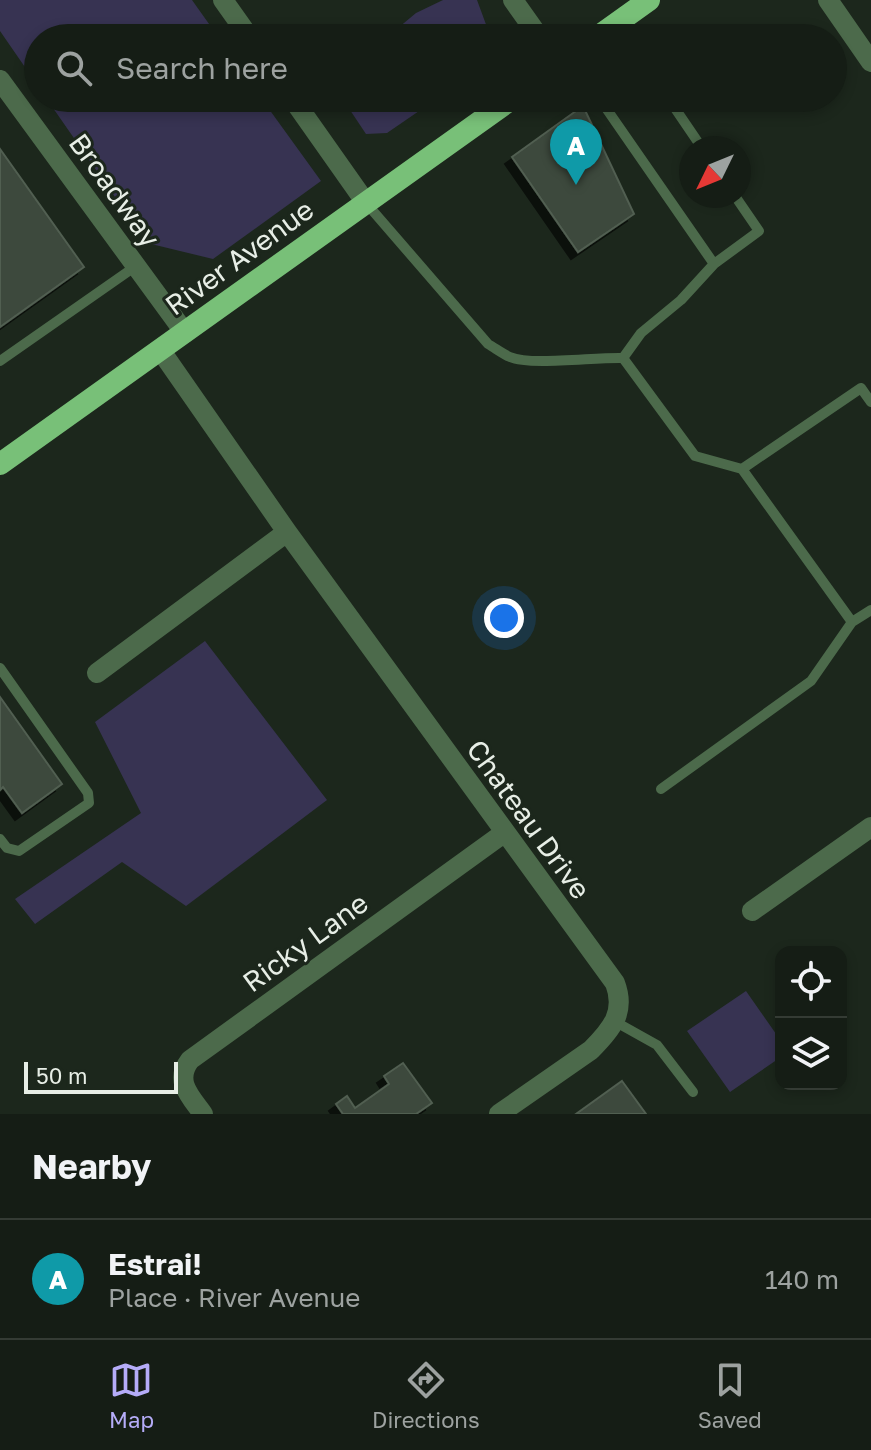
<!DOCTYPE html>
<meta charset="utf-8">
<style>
:root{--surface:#151d15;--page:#1e261e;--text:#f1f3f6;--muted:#9da2a0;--line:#343b34;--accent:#b5acf8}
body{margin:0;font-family:"Golos Text",sans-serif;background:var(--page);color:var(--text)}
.controls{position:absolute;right:24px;bottom:24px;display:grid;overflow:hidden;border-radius:16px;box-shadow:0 4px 12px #0003}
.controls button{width:72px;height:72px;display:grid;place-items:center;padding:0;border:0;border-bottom:2px solid var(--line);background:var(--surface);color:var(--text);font:40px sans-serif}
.compass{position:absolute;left:679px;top:136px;width:72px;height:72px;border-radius:50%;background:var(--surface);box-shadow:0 4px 12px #0003;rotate:227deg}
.scale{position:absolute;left:24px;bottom:20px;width:154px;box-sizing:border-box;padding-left:8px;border:4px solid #e7eee6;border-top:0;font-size:22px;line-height:28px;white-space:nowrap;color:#e7eee6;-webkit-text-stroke:6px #1c271c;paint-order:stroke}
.you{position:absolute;left:504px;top:618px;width:28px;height:28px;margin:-20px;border:6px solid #fff;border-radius:50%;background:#1a73e8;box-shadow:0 0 0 12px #1a73e833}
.badge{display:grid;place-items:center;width:52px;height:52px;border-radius:50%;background:var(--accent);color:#fff;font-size:26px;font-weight:700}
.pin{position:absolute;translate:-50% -66px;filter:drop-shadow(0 2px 4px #0008)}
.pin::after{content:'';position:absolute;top:42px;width:28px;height:24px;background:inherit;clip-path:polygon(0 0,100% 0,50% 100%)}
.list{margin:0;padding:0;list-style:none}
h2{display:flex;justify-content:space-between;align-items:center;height:104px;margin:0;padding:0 32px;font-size:34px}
h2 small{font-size:26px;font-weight:400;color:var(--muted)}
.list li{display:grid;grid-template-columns:52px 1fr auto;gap:24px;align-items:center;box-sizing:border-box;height:120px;padding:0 32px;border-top:2px solid var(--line)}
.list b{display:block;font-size:30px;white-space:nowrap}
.list p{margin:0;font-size:26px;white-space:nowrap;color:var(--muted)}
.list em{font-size:26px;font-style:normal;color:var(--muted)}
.icon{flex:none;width:44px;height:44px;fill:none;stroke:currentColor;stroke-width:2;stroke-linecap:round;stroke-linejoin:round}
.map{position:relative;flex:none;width:871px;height:1114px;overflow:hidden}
.search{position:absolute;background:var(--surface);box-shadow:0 4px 12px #0003;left:24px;right:24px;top:24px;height:88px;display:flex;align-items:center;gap:20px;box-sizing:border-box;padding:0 28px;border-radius:44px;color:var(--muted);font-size:30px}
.sheet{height:224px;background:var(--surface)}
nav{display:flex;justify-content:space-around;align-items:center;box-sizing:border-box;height:112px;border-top:2px solid var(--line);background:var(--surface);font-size:22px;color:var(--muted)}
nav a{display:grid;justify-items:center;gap:4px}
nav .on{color:var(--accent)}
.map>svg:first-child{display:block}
.green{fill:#373352}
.building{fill:#3c483c;stroke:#515e51;stroke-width:2;filter:url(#shadow)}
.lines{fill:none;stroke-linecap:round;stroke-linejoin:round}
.service{stroke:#4c6a4b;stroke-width:10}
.minor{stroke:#4c6a4b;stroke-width:20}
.trunk{stroke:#78c078;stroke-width:22}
.labels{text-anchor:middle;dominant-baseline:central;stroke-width:6;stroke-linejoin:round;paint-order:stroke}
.street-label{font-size:28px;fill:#e7eee6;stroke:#1c271c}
</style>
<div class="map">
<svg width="871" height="1114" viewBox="0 0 871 1114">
<defs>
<filter id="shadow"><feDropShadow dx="-7" dy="7" stdDeviation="0" flood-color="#0009"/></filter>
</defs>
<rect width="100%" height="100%" fill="#1c271c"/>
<path class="green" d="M0,0H192L219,38H38V86L0,31Z
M443,0H477L491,38H386L416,13Z
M46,98H261L321,181L213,259L147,243Z
M342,98H438L387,133L366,134Z
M205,641L327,800L186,906L122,862L35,924L15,899L141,813L95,722Z
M746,991L781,1041V1057L730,1092L687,1031Z"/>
<path class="building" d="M583,106L634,214L578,252L512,157Z
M0,149L84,267L0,327Z
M0,697L62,784L22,813L3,787L0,790Z
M403,1063L432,1103L416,1114H343L336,1104L347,1096L355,1108L389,1084L384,1076Z
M622,1081L646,1114H576Z"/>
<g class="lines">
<path class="service" d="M599,98L714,264L681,300L641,333L623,358
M668,98L702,148
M366,203L488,344C495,348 503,354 510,357C531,366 595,357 623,358L695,456L742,469L852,622
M714,264L759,231L735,196
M0,361L136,266
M742,469L861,388L871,402
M0,668L88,793L89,803L19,851L7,848L0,839
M661,789L811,681L852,622L871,610
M614,1021L657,1045L693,1092"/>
<path class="minor" d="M223,0L250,38
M513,0L540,38
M828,0L871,62
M0,80L185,333
M292,98L366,203
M161,351L287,532L615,983C626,1012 612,1029 591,1050L499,1114
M97,673L287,532
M752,911L871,827
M203,1114C190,1096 174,1081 190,1060L504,833"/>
<path class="trunk" d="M596,38L649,0
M0,464L513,98"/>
</g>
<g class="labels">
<g class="street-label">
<text transform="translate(115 190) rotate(54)">Broadway</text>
<text transform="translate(239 257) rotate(-36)">River Avenue</text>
<text transform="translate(529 819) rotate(54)">Chateau Drive</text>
<text transform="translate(305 942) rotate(-36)">Ricky Lane</text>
</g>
</g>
</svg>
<div class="controls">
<button><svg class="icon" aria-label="locate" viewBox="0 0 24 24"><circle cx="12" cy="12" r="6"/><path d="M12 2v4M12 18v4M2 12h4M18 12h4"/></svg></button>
<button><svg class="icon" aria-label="layers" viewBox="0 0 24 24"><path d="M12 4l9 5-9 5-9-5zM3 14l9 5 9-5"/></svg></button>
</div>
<svg class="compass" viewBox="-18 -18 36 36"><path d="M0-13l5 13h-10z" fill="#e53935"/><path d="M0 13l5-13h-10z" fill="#9da2a0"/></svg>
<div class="scale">50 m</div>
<div class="you"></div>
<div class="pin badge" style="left:576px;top:185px;background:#0f9aa8">A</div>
<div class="search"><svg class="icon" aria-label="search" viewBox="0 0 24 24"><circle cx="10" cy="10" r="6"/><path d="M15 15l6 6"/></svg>Search here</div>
</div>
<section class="sheet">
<h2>Nearby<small></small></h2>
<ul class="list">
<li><span class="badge" style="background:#0f9aa8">A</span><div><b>Estrai!</b><p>Place · River Avenue</p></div><em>140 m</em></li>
</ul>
</section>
<nav>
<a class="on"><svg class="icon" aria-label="map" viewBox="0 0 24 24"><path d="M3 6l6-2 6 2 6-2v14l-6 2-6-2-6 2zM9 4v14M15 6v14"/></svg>Map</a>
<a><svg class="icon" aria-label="directions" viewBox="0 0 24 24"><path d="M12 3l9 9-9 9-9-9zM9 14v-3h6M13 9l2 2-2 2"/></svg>Directions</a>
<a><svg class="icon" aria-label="saved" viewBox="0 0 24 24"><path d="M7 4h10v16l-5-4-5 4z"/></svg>Saved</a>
</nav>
